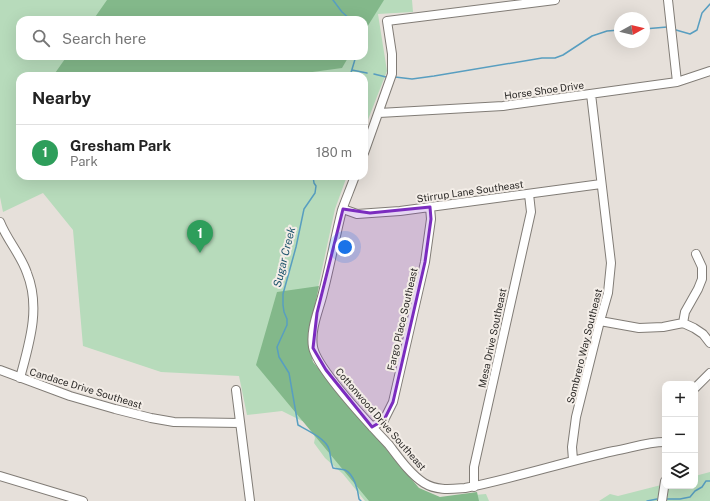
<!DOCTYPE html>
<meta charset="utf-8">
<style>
:root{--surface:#fff;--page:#f6f6f6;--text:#222;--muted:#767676;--line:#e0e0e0;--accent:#111827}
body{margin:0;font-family:"Public Sans",sans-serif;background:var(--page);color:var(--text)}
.controls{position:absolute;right:12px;bottom:12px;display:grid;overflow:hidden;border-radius:8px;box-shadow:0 4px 16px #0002}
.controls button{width:36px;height:36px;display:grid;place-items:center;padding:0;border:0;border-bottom:1px solid var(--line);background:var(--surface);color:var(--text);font:20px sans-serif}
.compass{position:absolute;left:614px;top:12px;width:36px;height:36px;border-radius:50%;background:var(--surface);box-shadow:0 4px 16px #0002;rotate:82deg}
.you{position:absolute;left:345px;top:247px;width:14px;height:14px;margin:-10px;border:3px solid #fff;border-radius:50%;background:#1a73e8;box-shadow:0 0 0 6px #1a73e833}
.badge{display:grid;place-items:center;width:26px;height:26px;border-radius:50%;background:var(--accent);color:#fff;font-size:13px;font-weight:700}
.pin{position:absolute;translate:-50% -33px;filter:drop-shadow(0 1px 2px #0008)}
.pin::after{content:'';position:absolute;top:21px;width:14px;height:12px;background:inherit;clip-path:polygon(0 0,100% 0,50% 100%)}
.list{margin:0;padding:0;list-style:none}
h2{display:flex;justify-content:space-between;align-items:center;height:52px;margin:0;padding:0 16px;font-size:17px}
h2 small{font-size:13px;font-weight:400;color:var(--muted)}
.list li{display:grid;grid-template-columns:26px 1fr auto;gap:12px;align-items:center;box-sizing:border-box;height:56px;padding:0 16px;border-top:1px solid var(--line)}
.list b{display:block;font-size:15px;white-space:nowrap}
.list p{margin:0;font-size:13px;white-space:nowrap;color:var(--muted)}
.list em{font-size:13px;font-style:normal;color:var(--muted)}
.icon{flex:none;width:22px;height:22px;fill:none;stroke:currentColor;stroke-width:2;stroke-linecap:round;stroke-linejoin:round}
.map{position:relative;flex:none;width:710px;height:501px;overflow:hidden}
.search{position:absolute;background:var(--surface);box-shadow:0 4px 16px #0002;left:16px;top:16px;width:352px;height:44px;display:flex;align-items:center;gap:10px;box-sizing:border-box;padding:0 14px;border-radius:12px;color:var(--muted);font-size:15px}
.panel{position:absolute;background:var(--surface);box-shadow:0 4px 16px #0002;left:16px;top:72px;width:352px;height:108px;border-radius:12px}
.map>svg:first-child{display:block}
.green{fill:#b7dbbb;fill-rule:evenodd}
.forest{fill:#83b88a}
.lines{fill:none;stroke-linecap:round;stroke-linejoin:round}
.stream{stroke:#589ec0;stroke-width:1.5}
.minor-casing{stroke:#817c76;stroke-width:10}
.minor{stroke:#fff;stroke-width:8}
.marked{fill:#7b2cbf;fill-opacity:0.2;stroke:#7b2cbf;stroke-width:3;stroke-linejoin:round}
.labels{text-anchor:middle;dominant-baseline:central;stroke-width:4;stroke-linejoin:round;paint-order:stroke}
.street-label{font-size:10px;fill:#2c2a28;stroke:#f3ede7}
.water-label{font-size:11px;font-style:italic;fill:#1c536c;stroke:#f3ede7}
</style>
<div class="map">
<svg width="710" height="501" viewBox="0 0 710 501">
<rect width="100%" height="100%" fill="#e6e0da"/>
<path class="green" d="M0,0H412L413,12L378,14L387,71L364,130V76H20V176H347L335,209L308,334L310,358L370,437L415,486L439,498L486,494L489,501H365L343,474L325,458L314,443L315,438L309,422L302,421L282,411L247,415L239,376L161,372L83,346L73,230L43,193L3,212L0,197ZM20,20H364V56H20Z
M710,472V501H599L610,494L618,496L665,484V486H695V476Z"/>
<path class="forest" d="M107,0H384L364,32V20H93Z
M67,56H349L342,68L283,76H53Z
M319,286L308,340L313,362L419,488L440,497L477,492L479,501H369L256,365L277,292Z"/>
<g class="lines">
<path class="stream" d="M333,0L342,12L351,20
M644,29L667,27
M676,30L690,34L697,30L702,13L710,4
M352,70L367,73
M374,74L386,77
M350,76L356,56
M395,77L412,79L434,76L542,58H555L563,55L592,36L607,31L620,30
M313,176L314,183L316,186L315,193L304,209L296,247L283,294V305L284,312L287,319V325L277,347L279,357L289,373L298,425C307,430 326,439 329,449C331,455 330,461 333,468C337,469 342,469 345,470C354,474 358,490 359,499L361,501
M666,499H680L690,497L695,491L702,487L706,481H710
M647,501L657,499"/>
<defs>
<path id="minor" d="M668,0L677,82
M379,113L503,106L677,82L710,71
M364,153L392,74V54L387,21L555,0
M355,176C351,187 346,199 342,210C335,238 330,266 323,293C319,310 310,329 313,347C317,369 372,427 389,445C399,458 410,474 424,483C437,491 451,489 465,488C515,478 564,462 614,451C631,448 647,442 665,442
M343,209L357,214L400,211L601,184
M0,222C7,240 21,255 27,273C41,308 29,344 20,378
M600,321L639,328L663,327L683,323L694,328L703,334L710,343
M683,323L685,312L698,289L702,279V267L696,254
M0,370L70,396L115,409L151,418L174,422L240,423
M695,388L710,373
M236,390L250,501
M372,427L384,420L393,402L425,262L431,219L430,207
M573,460L572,447L576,417L600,321L608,293L611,263L591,94
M0,476L83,501
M474,487V467L531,212L529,194
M662,501L665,481"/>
</defs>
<use href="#minor" class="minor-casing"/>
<use href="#minor" class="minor"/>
</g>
<path class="marked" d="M430,207L431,219L425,262L393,402L384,420L372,427L326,370L313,348L317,313L343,209L370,213Z"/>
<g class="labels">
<g class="street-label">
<text transform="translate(544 90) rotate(-8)">Horse Shoe Drive</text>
<text transform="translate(470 191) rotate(-8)">Stirrup Lane Southeast</text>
<text transform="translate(402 319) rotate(-77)">Fargo Place Southeast</text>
<text transform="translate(492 338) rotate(-78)">Mesa Drive Southeast</text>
<text transform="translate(584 346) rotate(-76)">Sombrero Way Southeast</text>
<text transform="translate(86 388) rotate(17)">Candace Drive Southeast</text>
<text transform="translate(381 419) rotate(49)">Cottonwood Drive Southeast</text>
</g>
<g class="water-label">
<text transform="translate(284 257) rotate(-76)">Sugar Creek</text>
</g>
</g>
</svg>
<div class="controls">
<button>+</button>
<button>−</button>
<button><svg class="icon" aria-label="layers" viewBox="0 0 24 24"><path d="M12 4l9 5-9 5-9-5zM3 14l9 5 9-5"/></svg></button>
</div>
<svg class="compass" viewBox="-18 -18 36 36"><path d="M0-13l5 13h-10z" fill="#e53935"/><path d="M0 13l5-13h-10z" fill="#767676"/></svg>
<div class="you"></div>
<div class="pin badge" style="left:200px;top:253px;background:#2e9e5b">1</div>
<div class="search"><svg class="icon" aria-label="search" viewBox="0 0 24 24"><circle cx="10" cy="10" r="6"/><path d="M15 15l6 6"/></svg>Search here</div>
<section class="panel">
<h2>Nearby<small></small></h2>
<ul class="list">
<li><span class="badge" style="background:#2e9e5b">1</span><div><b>Gresham Park</b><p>Park</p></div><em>180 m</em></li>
</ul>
</section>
</div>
